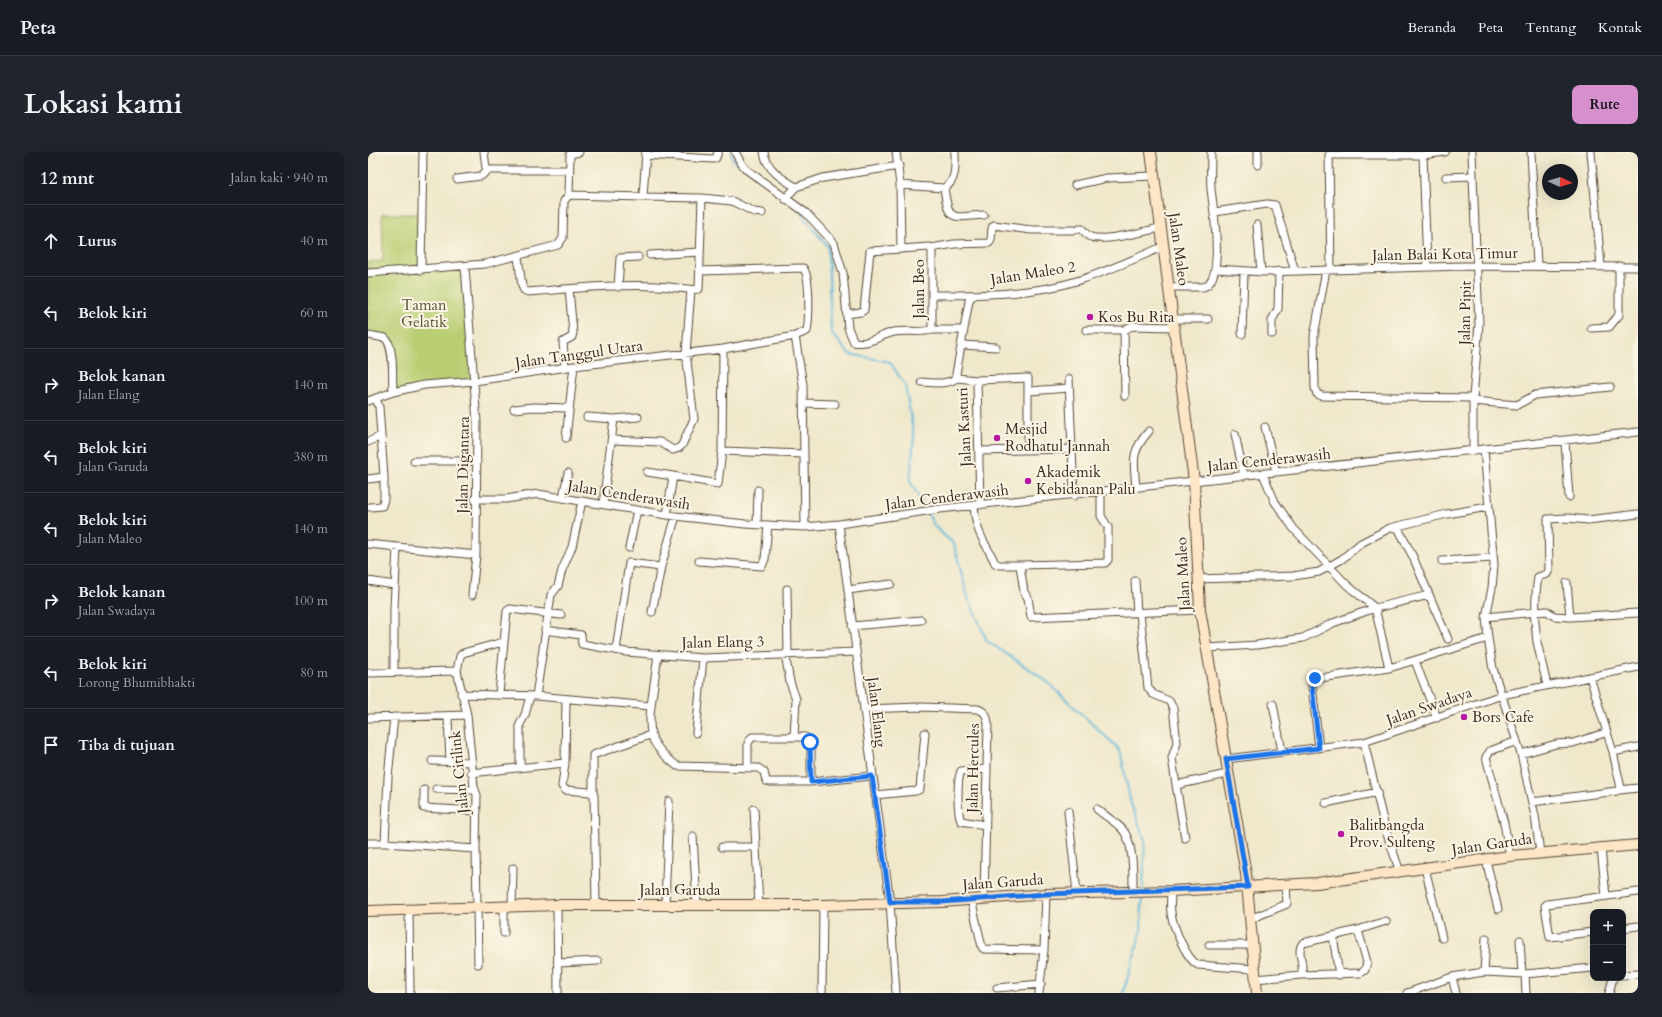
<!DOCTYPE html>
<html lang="id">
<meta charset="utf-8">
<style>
:root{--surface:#171b24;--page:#20242c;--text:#f1f3f6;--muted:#9ea1a6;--line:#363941;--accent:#d690ce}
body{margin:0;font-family:Cardo,serif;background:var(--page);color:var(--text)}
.controls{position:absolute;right:12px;bottom:12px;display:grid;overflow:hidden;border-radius:8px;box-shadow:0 4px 16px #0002}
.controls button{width:36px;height:36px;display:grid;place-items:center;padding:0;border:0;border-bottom:1px solid var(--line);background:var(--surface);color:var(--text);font:20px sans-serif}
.compass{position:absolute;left:1174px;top:12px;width:36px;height:36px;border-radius:50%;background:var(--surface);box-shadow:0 4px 16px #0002;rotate:94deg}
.stop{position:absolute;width:12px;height:12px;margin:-9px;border:3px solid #1a73e8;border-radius:50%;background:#fff}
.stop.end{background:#1a73e8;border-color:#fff;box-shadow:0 1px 4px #0008}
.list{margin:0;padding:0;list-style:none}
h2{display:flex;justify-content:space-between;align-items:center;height:52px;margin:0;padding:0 16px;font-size:17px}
h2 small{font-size:13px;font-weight:400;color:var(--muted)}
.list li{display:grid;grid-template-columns:26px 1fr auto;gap:12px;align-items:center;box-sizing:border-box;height:72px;padding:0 16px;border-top:1px solid var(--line)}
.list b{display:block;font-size:15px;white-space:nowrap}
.list p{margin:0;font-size:13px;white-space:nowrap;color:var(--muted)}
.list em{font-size:13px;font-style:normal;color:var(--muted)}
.icon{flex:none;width:22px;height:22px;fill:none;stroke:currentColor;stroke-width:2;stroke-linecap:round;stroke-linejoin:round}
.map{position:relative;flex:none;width:1270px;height:841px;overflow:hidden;border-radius:8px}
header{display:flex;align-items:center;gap:24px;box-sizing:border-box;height:56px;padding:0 20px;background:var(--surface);border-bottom:1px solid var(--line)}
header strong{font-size:19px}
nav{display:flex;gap:22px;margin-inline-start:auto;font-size:14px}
.intro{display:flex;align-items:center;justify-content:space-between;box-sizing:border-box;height:96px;padding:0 24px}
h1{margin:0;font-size:28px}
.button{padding:10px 18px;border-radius:8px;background:var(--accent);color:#111;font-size:14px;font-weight:700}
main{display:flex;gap:24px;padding:0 24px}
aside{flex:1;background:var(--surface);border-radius:8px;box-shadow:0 4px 16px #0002}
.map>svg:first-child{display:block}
.green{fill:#b9ce72;stroke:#7a7c48}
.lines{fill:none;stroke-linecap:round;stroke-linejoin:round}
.stream{stroke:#5fb7dc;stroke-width:2}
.street-casing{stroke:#564638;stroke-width:9}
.secondary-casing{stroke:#564638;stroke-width:12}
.street{stroke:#fff;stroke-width:7}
.secondary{stroke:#fde5c5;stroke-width:10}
.route{stroke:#1a73e8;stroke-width:5}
.poi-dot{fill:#b5179e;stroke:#fcf5e5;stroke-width:1.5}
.labels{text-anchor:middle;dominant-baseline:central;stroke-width:4;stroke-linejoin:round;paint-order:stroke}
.street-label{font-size:15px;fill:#3b2a1e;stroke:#fcf5e5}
.park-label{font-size:15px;fill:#5a5333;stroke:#fcf5e5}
.poi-label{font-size:15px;fill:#3b2a1e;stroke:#fcf5e5;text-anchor:start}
</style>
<header>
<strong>Peta</strong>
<nav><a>Beranda</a><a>Peta</a><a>Tentang</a><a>Kontak</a></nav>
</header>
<div class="intro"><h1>Lokasi kami</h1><a class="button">Rute</a></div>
<main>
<aside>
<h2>12 mnt<small>Jalan kaki · 940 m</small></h2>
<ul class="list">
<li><svg class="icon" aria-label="ahead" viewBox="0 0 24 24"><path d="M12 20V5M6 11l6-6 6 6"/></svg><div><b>Lurus</b></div><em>40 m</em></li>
<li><svg class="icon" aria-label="left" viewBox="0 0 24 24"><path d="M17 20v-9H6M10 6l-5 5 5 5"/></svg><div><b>Belok kiri</b></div><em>60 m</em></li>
<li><svg class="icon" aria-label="right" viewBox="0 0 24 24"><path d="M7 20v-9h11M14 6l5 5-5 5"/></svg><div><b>Belok kanan</b><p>Jalan Elang</p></div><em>140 m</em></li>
<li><svg class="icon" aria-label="left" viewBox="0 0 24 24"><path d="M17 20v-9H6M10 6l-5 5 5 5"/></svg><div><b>Belok kiri</b><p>Jalan Garuda</p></div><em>380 m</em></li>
<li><svg class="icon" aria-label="left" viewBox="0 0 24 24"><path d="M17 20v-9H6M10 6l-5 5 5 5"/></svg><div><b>Belok kiri</b><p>Jalan Maleo</p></div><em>140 m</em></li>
<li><svg class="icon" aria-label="right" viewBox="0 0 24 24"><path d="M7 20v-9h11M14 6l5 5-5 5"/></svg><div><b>Belok kanan</b><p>Jalan Swadaya</p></div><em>100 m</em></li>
<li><svg class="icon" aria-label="left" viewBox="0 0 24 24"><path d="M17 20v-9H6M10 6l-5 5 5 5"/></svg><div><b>Belok kiri</b><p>Lorong Bhumibhakti</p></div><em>80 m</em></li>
<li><svg class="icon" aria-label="arrive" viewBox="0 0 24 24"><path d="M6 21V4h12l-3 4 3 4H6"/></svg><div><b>Tiba di tujuan</b></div></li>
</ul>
</aside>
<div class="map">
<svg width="1270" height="841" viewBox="0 0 1270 841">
<rect width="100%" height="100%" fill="#fcf5e5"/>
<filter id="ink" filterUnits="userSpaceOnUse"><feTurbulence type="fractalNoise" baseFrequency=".025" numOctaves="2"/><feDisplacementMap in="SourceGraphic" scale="8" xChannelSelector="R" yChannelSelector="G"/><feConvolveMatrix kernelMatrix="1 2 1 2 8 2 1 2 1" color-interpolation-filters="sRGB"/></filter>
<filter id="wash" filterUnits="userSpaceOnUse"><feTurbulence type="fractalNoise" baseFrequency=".012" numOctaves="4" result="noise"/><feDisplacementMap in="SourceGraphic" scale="16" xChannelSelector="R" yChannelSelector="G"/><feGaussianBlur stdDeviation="0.9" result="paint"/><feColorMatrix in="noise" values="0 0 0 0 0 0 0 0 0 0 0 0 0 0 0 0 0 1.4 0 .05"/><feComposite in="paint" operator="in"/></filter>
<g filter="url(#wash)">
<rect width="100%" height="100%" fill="#efe8cb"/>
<path class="green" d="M14,62H54L53,117L98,114L106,228L26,239L18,184L0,181V110L15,109Z"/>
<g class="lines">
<path class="stream" d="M363,0L365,8L370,12
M432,60L460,95L463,180L481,202L522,210L537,233L546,284L542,329L567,375L586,392L600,446L619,489L676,527L752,598L763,652L777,688L775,736
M755,841L773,780L774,743"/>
</g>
</g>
<g filter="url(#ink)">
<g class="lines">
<defs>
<path id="street" d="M116,0L118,16L120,18H201
M367,0L373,11L379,18L438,61L466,91L475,121L480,176L486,190C501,193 512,183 526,180C539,178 552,181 564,178
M396,0C398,17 414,27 428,35
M528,0L532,33L533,97L561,95L564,98V178H596
M1104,0L1111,172L1105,246V299
M1163,0L1169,113
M1223,0L1233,114
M277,3L345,7L348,6L350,0
M1055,3L1059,115
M890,13V0
M1078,25L1105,24
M89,27L113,24L120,18
M532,33L576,36C589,30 587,12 587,0
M707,33L739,26L786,24
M576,36C581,71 583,65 616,63
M201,43L275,45
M201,43L202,2L211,0
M334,46L364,49L386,60L394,61
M417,47L428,35L455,26L531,14
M847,60L899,52L907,53L927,119
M889,73L893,120
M711,77H714C717,80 719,84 723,85C737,90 777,79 792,76
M563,96L586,92L621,91C626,86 621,77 626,73L663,78H705
M282,103L332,100
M150,105L154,134L156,138L160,140C203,137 246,132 289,134C297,134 327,139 331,137L334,46L275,45L278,0
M97,115L109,270L108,403L104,443
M848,117L896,120L1095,114L1270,115
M53,118L55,0
M958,118L946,184L947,236L949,242L954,244L1105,246
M963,118L961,3H1055L1077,0
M0,121L117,112L190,93L195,86L196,49L201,43
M250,135L252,106L270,105
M801,135H835C858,130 845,55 843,37C842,25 843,12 843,0
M565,143C613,143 665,143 712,128C740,119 767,107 794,95
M607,143L603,145L601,149L588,222L589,226L609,228L612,353
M479,162L493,160L496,158L502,99L533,97
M805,167H840
M1223,176L1241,175L1251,163V114
M718,178H756L764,174L806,175
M756,178L757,244
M874,182L876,120
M904,182V168L910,157L911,119
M0,183L17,186C27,194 24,228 25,240
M427,184L435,233L437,375
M594,193L628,195
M355,197L354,299L436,302
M197,215L195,190L204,185L205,181L201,137
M701,227L706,344
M609,228L660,226V297
M554,230C567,231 578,233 589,226
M661,239L701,236
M0,249L25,240L56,233L107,229L206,214L355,197L427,184L439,179C441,168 443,124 435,116L332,119
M1105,249L1149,253L1167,243L1242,235
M435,251L467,252
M146,257L165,255L201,256
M219,265L246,267
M897,275L908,320
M867,282L876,324
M198,286L206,214
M244,288L292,290L305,298L311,296L314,293L326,267L318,201L323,138
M0,290L13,284
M1197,290L1201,345
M1116,298L1126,413L1124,436L1118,465L1120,486L1125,517L1153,602L1167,664L1172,701
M611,299L703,297
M46,309H109
M279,320L305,324
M895,322L907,350L926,377L979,433L1007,456L1021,516
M0,327L16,325L11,255L8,246
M768,336C766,308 762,301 781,279
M733,340V364L740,375V408L737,411L652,413L656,440L660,446L663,465L832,458
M195,345L200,321
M107,347H138L170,342L299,363L377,372L437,375L471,372L572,357L1270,280
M235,352L246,267L270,265
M606,353C608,383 616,387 627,411L631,413H652
M2,355L14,354L16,347V325
M299,363L305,324L350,332L354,299
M471,372L522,750L528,841
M389,373L390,338
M1029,374L1045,405L1080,487
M0,392L108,403
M261,396L269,358
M331,409L394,414L397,407L400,373
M1074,409L1125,406
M293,415L308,364
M830,427L925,424L951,420L974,407L993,391L1022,376L1079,362L1120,355
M0,429L27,433
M767,429L769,461
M1199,431L1202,465
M419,437L420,502
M480,438L523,432
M1166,460L1169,490L1179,533
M1168,460C1167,447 1168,437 1170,425L1179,422L1181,418L1180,367L1200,366L1220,368L1270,362
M772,461L780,536L785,542L801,549L805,556L809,591L804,606L808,633L859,622
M1118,465L1179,459L1186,464L1202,465L1270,461
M484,474L553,468
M177,478L213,483L214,492L258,500L335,506L488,500
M839,496L889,493L935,486L965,471L1007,456L1061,443
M248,498L261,411L293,415L284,460
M417,502L422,530L428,547L426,585
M1047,509L1069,566
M26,520V456L29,395
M0,521L89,519
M93,542L168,544L283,554L290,503
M131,542L139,459L142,457L193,463
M168,544L183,443L190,434L194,418L204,395L214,349
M198,547L197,611L194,634L197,638L222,640L226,643L228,753
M905,552L914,600
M283,554C279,585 285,595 309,614L390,616L396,620L398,629L402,630H443L504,624
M496,557L552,555L610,557C618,560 619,564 620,572L616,746
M80,565L82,609
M0,566L99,563
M328,581L335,506
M996,590L1017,676L1032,720
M951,596L944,534L945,527L1021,516L1120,486
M1245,600L1270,595
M1153,602L1188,592L1205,591L1237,581
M858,607L996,590L1134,543L1270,515
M64,609L103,610
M380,615V591L384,585H437L439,586L443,593V630
M152,616V572L157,563L162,544
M103,621L197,611
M808,633L817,686
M68,637L106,638
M56,638V656L109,659
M1251,638L1270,636
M225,641V603L282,583
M507,643L548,639L552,637L557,581
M1164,650L1249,639L1253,636L1245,600L1222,525
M958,651L1010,640
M386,657L391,754
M729,657C737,664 748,670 755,678C766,691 765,724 765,739
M700,659L709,741
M617,673L593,669C589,661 589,627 593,619L619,617
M325,684L329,753
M0,691H17L20,625L26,565
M17,691L108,697
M354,695H388
M1233,697L1238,744
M1142,704L1136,671L1118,605L1122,599L1149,589
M1118,708L1130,757
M1057,716L1074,786
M803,739C803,746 802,754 803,761C805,774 818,807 830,813L886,817
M603,747L614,795L616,797L676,798
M189,753L190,841
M297,753L301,649
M136,755V781
M144,755L145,716
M41,758L42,841
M882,767L919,752L918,732
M1255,776L1270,774
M1225,780L1182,785L1177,754L1179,752L1270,740
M965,784L971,823
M1152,788L1154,822
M841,793H885
M190,811L230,809
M110,812L108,697L109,643L106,635L99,563L89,519L92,504L95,501L135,490
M1116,820L1118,786
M1157,822L1158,841
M933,823L993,821L997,818L999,810L990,778
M1255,823L1270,822
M1084,825L1088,841
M887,827L933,823C938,813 927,800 935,791L990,778L1018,769
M629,836L673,832
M454,841L455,753
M671,841L676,798L678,742
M1039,841L1084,825L1116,820L1157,822L1225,816
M1241,841L1245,826"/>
<path id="secondary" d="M783,0L826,329L832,458L878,722L889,841
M0,759L189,753H455L574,750L678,742L803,739L949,731L1142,704L1270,693"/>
</defs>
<use href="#street" class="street-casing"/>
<use href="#secondary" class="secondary-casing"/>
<use href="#street" class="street"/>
<use href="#secondary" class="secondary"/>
</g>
</g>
<g class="lines" filter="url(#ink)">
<path class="route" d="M442,590L443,630L504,624L522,750H574L678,742L880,735L858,607L951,596L944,534L947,526"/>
</g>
<g class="poi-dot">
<circle cx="722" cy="165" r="4"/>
<circle cx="629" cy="286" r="4"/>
<circle cx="660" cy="329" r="4"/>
<circle cx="1096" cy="565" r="4"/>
<circle cx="973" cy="682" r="4"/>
</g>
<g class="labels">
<g class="street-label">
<text transform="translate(811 97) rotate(82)">Jalan Maleo</text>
<text transform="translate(1077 102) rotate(-1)">Jalan Balai Kota Timur</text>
<text transform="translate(665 121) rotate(-9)">Jalan Maleo 2</text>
<text transform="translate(551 137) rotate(-90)">Jalan Beo</text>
<text transform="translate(1097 161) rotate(-89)">Jalan Pipit</text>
<text transform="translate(211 202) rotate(-8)">Jalan Tanggul Utara</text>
<text transform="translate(596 275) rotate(-93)">Jalan Kasturi</text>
<text transform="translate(901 308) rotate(-6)">Jalan Cenderawasih</text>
<text transform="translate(95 313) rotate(-89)">Jalan Digantara</text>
<text transform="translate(261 343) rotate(9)">Jalan Cenderawasih</text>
<text transform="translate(579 345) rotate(-7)">Jalan Cenderawasih</text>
<text transform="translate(815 422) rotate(-93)">Jalan Maleo</text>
<text transform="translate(355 490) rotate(-1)">Jalan Elang 3</text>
<text transform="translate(1061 554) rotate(-19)">Jalan Swadaya</text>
<text transform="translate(509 560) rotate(83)">Jalan Elang</text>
<text transform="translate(605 616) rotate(-89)">Jalan Hercules</text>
<text transform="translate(91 620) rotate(-96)">Jalan Citilink</text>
<text transform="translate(1124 692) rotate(-8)">Jalan Garuda</text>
<text transform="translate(635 730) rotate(-4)">Jalan Garuda</text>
<text x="312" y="738">Jalan Garuda</text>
</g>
<g class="park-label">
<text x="56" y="153">Taman<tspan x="56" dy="17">Gelatik</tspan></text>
</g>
<g class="poi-label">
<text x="730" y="165">Kos Bu Rita</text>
<text x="637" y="277">Mesjid<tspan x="637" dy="17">Rodhatul Jannah</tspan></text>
<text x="668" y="320">Akademik<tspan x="668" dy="17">Kebidanan Palu</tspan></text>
<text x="1104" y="565">Bors Cafe</text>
<text x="981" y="673">Balitbangda<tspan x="981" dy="17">Prov. Sulteng</tspan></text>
</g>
</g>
</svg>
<div class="controls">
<button>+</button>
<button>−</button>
</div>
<svg class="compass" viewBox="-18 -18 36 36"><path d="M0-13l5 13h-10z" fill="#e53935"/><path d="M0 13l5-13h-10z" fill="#9ea1a6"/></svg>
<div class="stop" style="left:442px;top:590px"></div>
<div class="stop end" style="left:947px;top:526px"></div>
</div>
</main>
